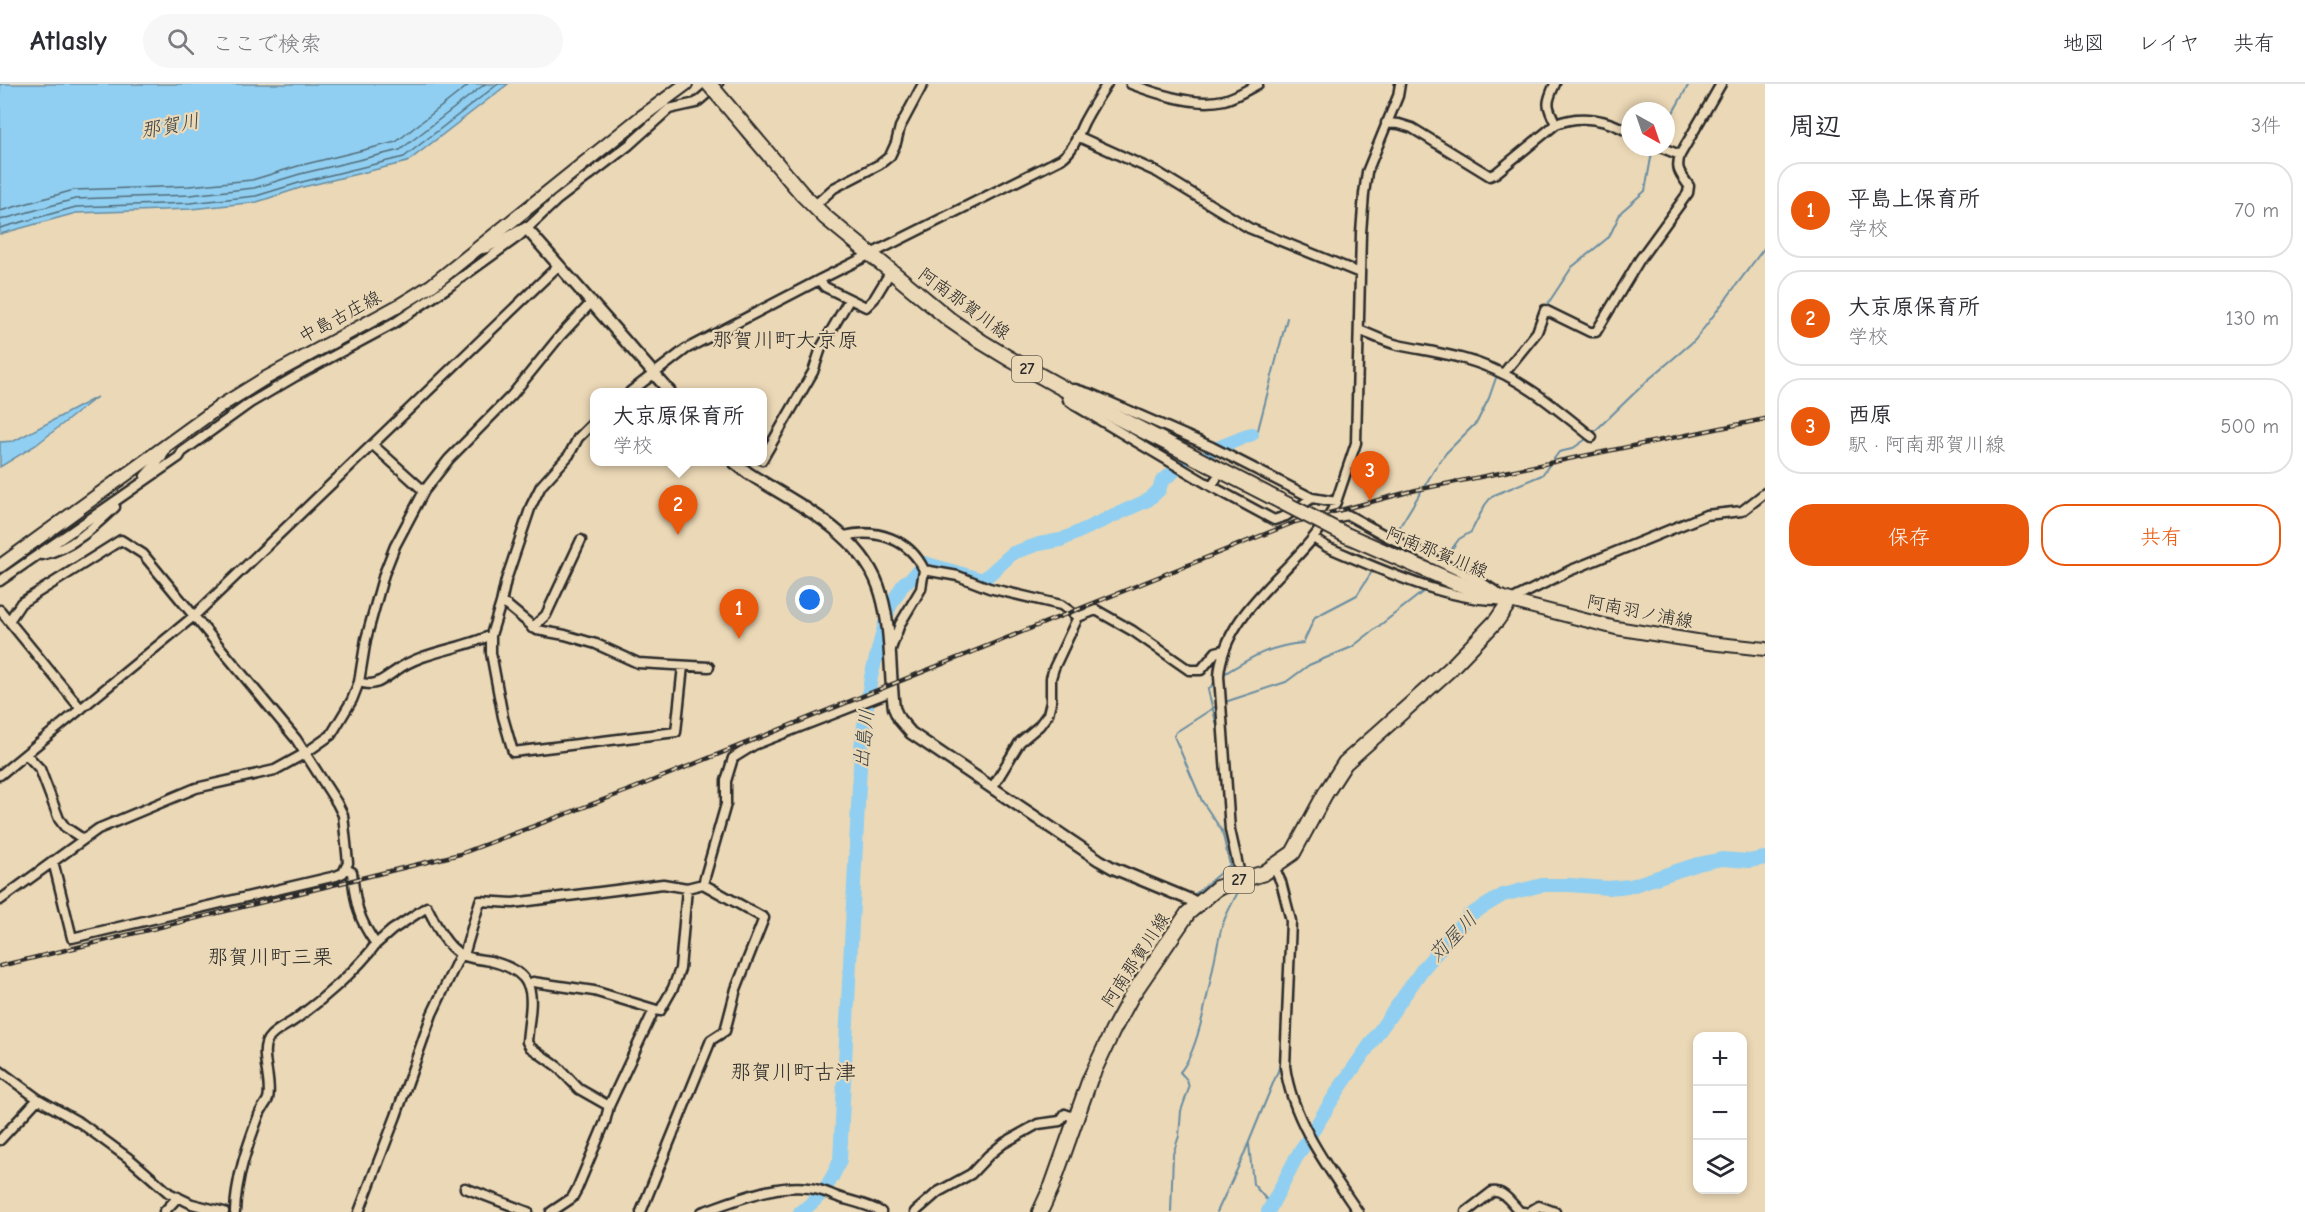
<!DOCTYPE html>
<html lang="ja">
<meta charset="utf-8">
<style>
:root{--surface:#fff;--page:#f7f7f7;--text:#2b2b33;--muted:#7c7c81;--line:#e1e1e2;--accent:#ea580c}
body{margin:0;font-family:"Comic Neue","Klee One",sans-serif;background:var(--page);color:var(--text)}
.controls{position:absolute;right:18px;bottom:18px;display:grid;overflow:hidden;border-radius:12px;box-shadow:0 3px 9px #0003}
.controls button{width:54px;height:54px;display:grid;place-items:center;padding:0;border:0;border-bottom:2px solid var(--line);background:var(--surface);color:var(--text);font:30px sans-serif}
.compass{position:absolute;left:1621px;top:18px;width:54px;height:54px;border-radius:50%;background:var(--surface);box-shadow:0 3px 9px #0003;rotate:140deg}
.you{position:absolute;left:810px;top:516px;width:21px;height:21px;margin:-15px;border:4px solid #fff;border-radius:50%;background:#1a73e8;box-shadow:0 0 0 9px #1a73e833}
.badge{display:grid;place-items:center;width:39px;height:39px;border-radius:50%;background:var(--accent);color:#fff;font-size:20px;font-weight:700}
.pin{position:absolute;translate:-50% -50px;filter:drop-shadow(0 2px 3px #0008)}
.pin::after{content:'';position:absolute;top:32px;width:21px;height:18px;background:inherit;clip-path:polygon(0 0,100% 0,50% 100%)}
.popup{position:absolute;left:590px;top:304px;width:177px;height:78px;box-sizing:border-box;display:grid;place-content:center;border-radius:12px;background:var(--surface);filter:drop-shadow(0 2px 4px #0005);font-size:20px;white-space:nowrap;color:var(--muted)}
.popup b{font-size:22px;color:var(--text)}
.popup::after{content:'';position:absolute;left:50%;top:100%;margin-left:-12px;border:12px solid transparent;border-top-color:var(--surface)}
.list{margin:0;padding:0;list-style:none}
h2{display:flex;justify-content:space-between;align-items:center;height:78px;margin:0;padding:0 24px;font-size:26px}
h2 small{font-size:20px;font-weight:400;color:var(--muted)}
.list li{display:grid;grid-template-columns:39px 1fr auto;gap:18px;align-items:center;box-sizing:border-box;height:96px;margin:0 12px 12px;padding:0 12px;border:2px solid var(--line);border-radius:24px}
.list b{display:block;font-size:22px;white-space:nowrap}
.list p{margin:0;font-size:20px;white-space:nowrap;color:var(--muted)}
.list em{font-size:20px;font-style:normal;color:var(--muted)}
.actions{display:flex;gap:12px;padding:18px 24px}
.actions a{flex:1;padding:14px 0;border:2px solid var(--accent);border-radius:24px;text-align:center;font-size:21px;color:var(--accent)}
.actions .main{background:var(--accent);color:#fff}
.icon{flex:none;width:33px;height:33px;fill:none;stroke:currentColor;stroke-width:2;stroke-linecap:round;stroke-linejoin:round}
.map{position:relative;flex:none;width:1765px;height:1128px;overflow:hidden}
header{display:flex;align-items:center;gap:36px;box-sizing:border-box;height:84px;padding:0 30px;background:var(--surface);border-bottom:2px solid var(--line)}
header strong{font-size:28px}
nav{display:flex;gap:33px;margin-inline-start:auto;font-size:21px}
.search{width:420px;height:54px;background:var(--page);display:flex;align-items:center;gap:15px;box-sizing:border-box;padding:0 21px;border-radius:33px;color:var(--muted);font-size:22px}
main{display:flex}
aside{flex:1;background:var(--surface)}
.map>svg:first-child{display:block}
.water{fill:#90cff1;stroke:#688da2;stroke-width:1.5}
.lines{fill:none;stroke-linecap:round;stroke-linejoin:round}
.shore{stroke:#536d7a;stroke-width:1.5}
.stream{stroke:#688da2;stroke-width:2}
.river{stroke:#90cff1;stroke-width:14}
.minor-casing{stroke:#2b2b2b;stroke-width:13}
.tertiary-casing{stroke:#2b2b2b;stroke-width:15}
.secondary-casing{stroke:#2b2b2b;stroke-width:16}
.primary-casing{stroke:#2b2b2b;stroke-width:18}
.minor{stroke:#ebd8b6;stroke-width:8}
.tertiary{stroke:#ebd8b6;stroke-width:10}
.secondary{stroke:#ebd8b6;stroke-width:12}
.primary{stroke:#ebd8b6;stroke-width:14}
.rail-casing{stroke:#2b2b2b;stroke-width:4.5}
.rail{stroke:#ebd8b6;stroke-width:2;stroke-dasharray:7;stroke-linecap:butt}
.primary-bridge-casing{stroke:#2b2b2b;stroke-width:18;stroke-linecap:butt}
.primary-bridge{stroke:#ebd8b6;stroke-width:14}
.labels{text-anchor:middle;dominant-baseline:central;stroke-width:4.5;stroke-linejoin:round;paint-order:stroke}
.shield{fill:#ebd8b6;stroke:#655f55;stroke-width:1.5}
.shield-label{font-size:16px;font-weight:bold;fill:#2b2b2b}
.street-label{font-size:18px;fill:#2b2b2b;stroke:#ebd8b6}
.water-label{font-size:20px;font-style:italic;fill:#3a4449;stroke:#ebd8b6}
.quarter-label{font-size:21px;fill:#2b2b2b;stroke:#ebd8b6}
</style>
<header>
<strong>Atlasly</strong>
<div class="search"><svg class="icon" aria-label="search" viewBox="0 0 24 24"><circle cx="10" cy="10" r="6"/><path d="M15 15l6 6"/></svg>ここで検索</div>
<nav><a>地図</a><a>レイヤ</a><a>共有</a></nav>
</header>
<main>
<div class="map">
<svg width="1765" height="1128" viewBox="0 0 1765 1128">
<rect width="100%" height="100%" fill="#ebd8b6"/>
<filter id="ink" filterUnits="userSpaceOnUse"><feTurbulence type="fractalNoise" baseFrequency=".0167" numOctaves="2"/><feDisplacementMap in="SourceGraphic" scale="12" xChannelSelector="R" yChannelSelector="G"/><feConvolveMatrix kernelMatrix="1 2 1 2 8 2 1 2 1" color-interpolation-filters="sRGB"/></filter>
<g filter="url(#ink)">
<path class="water" d="M0,0H508L407,78L303,103L257,118L191,125L76,129L0,150Z
M97,313L36,361L0,383V358L14,357Z"/>
<g class="lines">
<path class="shore" d="M0,127L74,106L189,102L252,96L298,82L396,58L470,0
M0,136L75,115L190,111L254,104L300,90L400,66L485,0
M0,144L76,123L190,119L256,112L302,98L404,73L498,0"/>
<path class="stream" d="M1666,41L1689,0
M1545,224L1572,183L1609,153L1621,128L1645,107L1653,63
M1500,287L1508,277
M1593,349L1648,296L1695,256L1765,163
M1252,350L1258,346L1287,234
M1394,452L1436,383L1446,369L1477,338L1489,314L1497,291
M1443,477L1459,455L1471,448L1485,421L1492,412L1542,391L1559,368L1572,365L1589,353
M1224,590C1252,573 1269,562 1303,559L1315,533L1357,511L1371,489
M1216,597L1208,606L1219,650
M1225,618L1286,598L1309,581L1352,563L1424,507
M1218,621L1176,648L1174,652L1202,717L1222,747L1233,794
M1194,811L1233,778
M1069,1029L1079,1007
M1249,1060L1253,1100L1272,1122
M1171,1128L1173,1070L1179,1052L1181,1027L1189,1004L1187,996L1180,988C1202,964 1212,880 1221,846C1224,833 1232,820 1238,808L1236,802
M1217,1128L1242,1075L1278,987L1281,976L1285,888"/>
<path class="river" d="M1210,367L1252,350
M800,1128C819,1116 832,1097 840,1076L861,663L871,593L889,524L904,499L912,494L924,479L983,496L1013,469L1039,460L1061,456L1148,416L1159,406L1162,397L1182,381
M1268,1128L1296,1074L1339,1005L1422,886L1468,832L1503,811L1542,801H1569L1608,804L1631,802L1698,780L1722,775L1749,777L1765,774"/>
<defs>
<path id="minor" d="M1131,0C1157,10 1196,23 1224,16C1236,13 1247,6 1258,0
M1386,39L1399,40L1412,44L1490,92L1496,89L1556,40C1546,21 1546,19 1555,0
M1556,40C1580,30 1608,35 1630,49
M1077,52L1157,88L1249,144L1360,189
M1660,63L1680,71L1721,0
M814,122L834,104L880,80L890,72L896,59L900,43L923,0
M477,166L487,164L522,145
M819,196L825,203L866,223L874,215L891,187
M1359,246C1372,251 1385,258 1398,261C1426,267 1453,270 1480,280C1523,295 1557,325 1592,353
M1503,290L1537,248L1545,226L1590,248H1596L1640,175L1688,109L1689,102C1681,90 1675,86 1680,71
M630,308L686,265L819,196L1061,75C1075,65 1077,52 1084,38C1091,25 1099,12 1107,0
M594,338L578,354L569,371L541,402L531,422L506,496L501,519L491,551V569L503,633L513,668L676,648L683,582
M373,361L424,407
M762,376L813,288L821,264L849,216
M145,392L162,373L167,362
M1216,395L1211,402L1274,436L1286,432L1312,414
M1211,402L1076,322L1068,316L1065,306L1075,305L1091,310L1212,363L1312,414L1336,418L1356,359L1361,149L1364,110L1367,88L1398,12L1400,0
M1329,435L1348,431L1388,453L1481,498L1495,507
M844,452C876,444 910,455 924,486L921,505L900,540L891,565
M1313,454L1327,463C1378,484 1441,515 1496,516
M42,471C71,465 94,443 115,423
M924,486L958,492L989,504L1061,521L1078,533
M0,497L179,373L182,368L250,319L296,292L393,240L447,204L519,152L557,116L629,61L669,25L696,19L718,0
M1509,517L1569,487L1706,431L1742,427L1765,409
M501,519L508,522L537,546L565,551L596,560L638,579L709,583
M0,526L81,625
M9,537L21,519L121,456L143,470L194,532L558,182
M532,544L546,531L581,456
M359,598C376,604 383,595 397,586C423,567 463,565 491,551
M26,670L40,685L59,735L65,743L83,755
M0,691L194,532L296,655L337,719L343,731L346,759L348,779L343,789L336,792L72,854L53,777
M992,704L1020,658L1039,642L1048,630L1051,618V594L1054,584L1078,533L1096,526L1133,547L1189,586H1201L1216,568L1224,566
M1274,783L1281,798L1291,837L1285,982C1292,1036 1328,1084 1358,1128
M1241,795L1230,746L1219,592C1224,520 1308,481 1336,418
M0,816L98,745L196,704L275,686L304,670L331,651L352,616L359,598L366,555L384,490L395,462L424,407L449,375L512,311L560,252L591,219
M376,860L392,846L427,823C435,838 444,860 459,869C467,875 481,875 490,877C544,890 530,917 527,958L530,963L558,983L579,1005L609,1022
M464,871L480,817L513,819L663,800L687,804L703,800L726,720V697L733,674L754,661L892,607
M527,900L533,898L594,907L660,927L673,904L680,885L687,804
M0,987L38,1015L82,1040L131,1076L169,1109L192,1120L224,1128
M0,1056L38,1015
M465,1104L528,1128
M164,1128L178,1113
M235,1128C236,1094 247,1063 259,1031C261,1025 266,1020 268,1015C273,997 257,965 270,953C277,945 288,941 296,935C322,916 358,885 376,860C358,835 355,819 352,788L346,785
M359,1128L396,1032L432,930L460,871
M551,1128L572,1114L577,1105L605,1038L609,1022L654,926
M641,1128L711,956L725,947L736,905L764,834L703,800
M702,1128C737,1116 782,1096 819,1106C827,1108 834,1112 841,1114C855,1118 869,1121 881,1128
M915,1128L938,1108L971,1090L989,1071L1004,1059L1038,1040L1060,1037L1065,1030L1075,1034
M1466,1128L1492,1108C1504,1106 1512,1120 1520,1128H1524
M1529,1128L1539,1122L1555,1128"/>
<path id="tertiary" d="M526,144L670,308
M734,378L748,389C797,421 864,449 881,510C892,547 889,586 894,624L899,635L911,649L1099,776L1113,784L1198,819"/>
<path id="secondary" d="M0,482L222,321L264,295L398,222L432,201L640,34L686,0
M1510,517L1616,544L1709,559L1765,565"/>
<path id="primary" d="M803,111L825,133L891,187L950,236L982,258L1010,275L1095,322L1280,417
M1040,1128L1052,1102L1090,995L1113,946L1132,911L1188,829L1217,804L1264,789L1293,769L1325,710L1345,679L1449,586L1497,536L1510,517L1454,498L1346,451"/>
</defs>
<use href="#minor" class="minor-casing"/>
<use href="#tertiary" class="tertiary-casing"/>
<use href="#secondary" class="secondary-casing"/>
<use href="#primary" class="primary-casing"/>
<use href="#minor" class="minor"/>
<use href="#tertiary" class="tertiary"/>
<use href="#secondary" class="secondary"/>
<use href="#primary" class="primary"/>
<defs>
<path id="rail" d="M0,882L460,770L632,705L1295,438L1416,406L1765,335"/>
</defs>
<use href="#rail" class="rail-casing"/>
<use href="#rail" class="rail"/>
<defs>
<path id="primary-bridge" d="M709,0L803,111
M1280,417L1346,451"/>
</defs>
<use href="#primary-bridge" class="primary-bridge-casing"/>
<use href="#primary-bridge" class="primary-bridge"/>
</g>
</g>
<g class="labels">
<g class="shield">
<rect x="1012" y="272" width="30" height="26" rx="4.5"/>
<rect x="1224" y="783" width="30" height="26" rx="4.5"/>
</g>
<g class="shield-label">
<text x="1027" y="285">27</text>
<text x="1239" y="796">27</text>
</g>
<g class="street-label">
<text transform="translate(964 220) rotate(36)">阿南那賀川線</text>
<text transform="translate(340 233) rotate(-28)">中島古庄線</text>
<text transform="translate(1437 469) rotate(22)">阿南那賀川線</text>
<text transform="translate(1640 528) rotate(11)">阿南羽ノ浦線</text>
<text transform="translate(1136 876) rotate(-57)">阿南那賀川線</text>
</g>
<g class="water-label">
<text transform="translate(170 42) rotate(-11)">那賀川</text>
<text transform="translate(864 655) rotate(-84)">出島川</text>
<text transform="translate(1453 853) rotate(-46)">苅屋川</text>
</g>
<g class="quarter-label">
<text x="785" y="256">那賀川町大京原</text>
<text x="270" y="873">那賀川町三栗</text>
<text x="793" y="988">那賀川町古津</text>
</g>
</g>
</svg>
<div class="controls">
<button>+</button>
<button>−</button>
<button><svg class="icon" aria-label="layers" viewBox="0 0 24 24"><path d="M12 4l9 5-9 5-9-5zM3 14l9 5 9-5"/></svg></button>
</div>
<svg class="compass" viewBox="-18 -18 36 36"><path d="M0-13l5 13h-10z" fill="#e53935"/><path d="M0 13l5-13h-10z" fill="#7c7c81"/></svg>
<div class="you"></div>
<div class="pin badge" style="left:739px;top:555px">1</div>
<div class="pin badge" style="left:678px;top:451px">2</div>
<div class="popup"><b>大京原保育所</b>学校</div>
<div class="pin badge" style="left:1370px;top:417px">3</div>
</div>
<aside>
<h2>周辺<small>3件</small></h2>
<ul class="list">
<li><span class="badge">1</span><div><b>平島上保育所</b><p>学校</p></div><em>70 m</em></li>
<li><span class="badge">2</span><div><b>大京原保育所</b><p>学校</p></div><em>130 m</em></li>
<li><span class="badge">3</span><div><b>西原</b><p>駅 · 阿南那賀川線</p></div><em>500 m</em></li>
</ul>
<div class="actions"><a class="main">保存</a><a>共有</a></div>
</aside>
</main>
